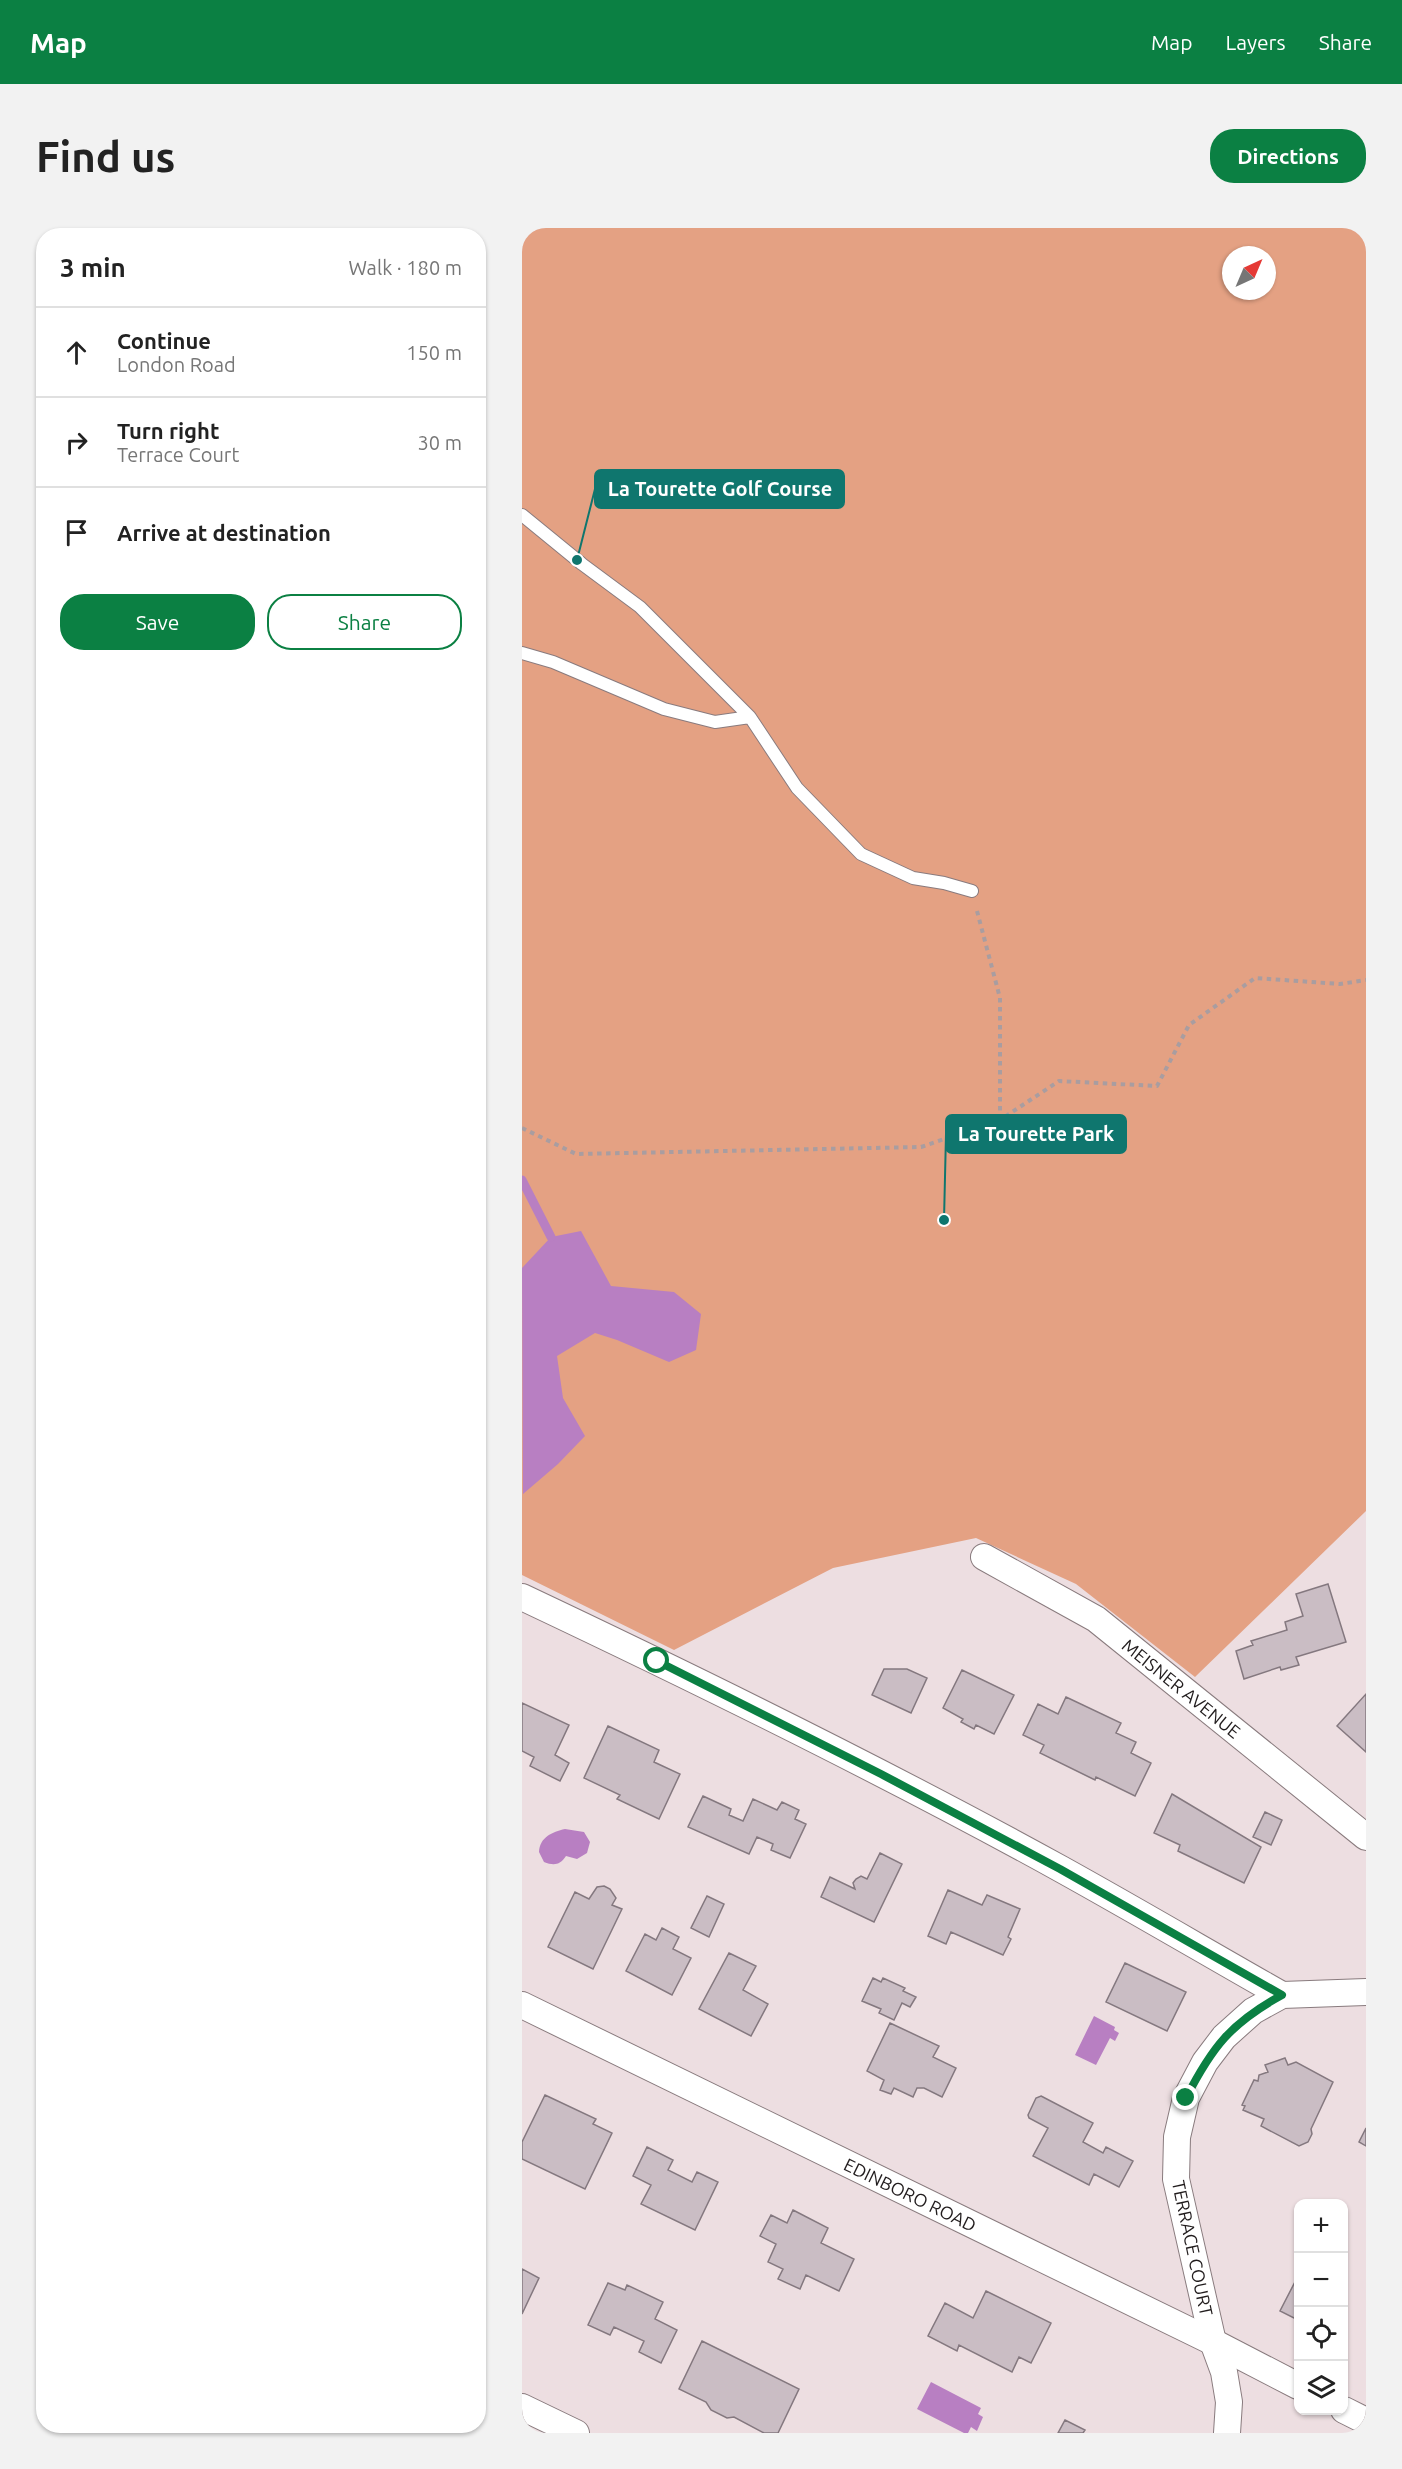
<!DOCTYPE html>
<meta charset="utf-8">
<style>
:root{--surface:#fff;--page:#f2f2f2;--text:#222;--muted:#767676;--line:#e0e0e0;--accent:#0b8043}
body{margin:0;font-family:Ubuntu,sans-serif;background:var(--page);color:var(--text)}
.controls{position:absolute;right:18px;bottom:18px;display:grid;overflow:hidden;border-radius:12px;box-shadow:0 2px 4px #0004}
.controls button{width:54px;height:54px;display:grid;place-items:center;padding:0;border:0;border-bottom:2px solid var(--line);background:var(--surface);color:var(--text);font:30px sans-serif}
.compass{position:absolute;left:700px;top:18px;width:54px;height:54px;border-radius:50%;background:var(--surface);box-shadow:0 2px 4px #0004;rotate:44deg}
.stop{position:absolute;width:18px;height:18px;margin:-14px;border:4px solid #0b8043;border-radius:50%;background:#fff}
.stop.end{background:#0b8043;border-color:#fff;box-shadow:0 2px 6px #0008}
.list{margin:0;padding:0;list-style:none}
h2{display:flex;justify-content:space-between;align-items:center;height:78px;margin:0;padding:0 24px;font-size:26px}
h2 small{font-size:20px;font-weight:400;color:var(--muted)}
.list li{display:grid;grid-template-columns:39px 1fr auto;gap:18px;align-items:center;box-sizing:border-box;height:90px;padding:0 24px;border-top:2px solid var(--line)}
.list b{display:block;font-size:22px;white-space:nowrap}
.list p{margin:0;font-size:20px;white-space:nowrap;color:var(--muted)}
.list em{font-size:20px;font-style:normal;color:var(--muted)}
.actions{display:flex;gap:12px;padding:18px 24px}
.actions a{flex:1;padding:14px 0;border:2px solid var(--accent);border-radius:24px;text-align:center;font-size:21px;color:var(--accent)}
.actions .main{background:var(--accent);color:#fff}
.icon{flex:none;width:33px;height:33px;fill:none;stroke:currentColor;stroke-width:2;stroke-linecap:round;stroke-linejoin:round}
.map{position:relative;flex:none;width:844px;height:2205px;overflow:hidden;border-radius:24px}
header{display:flex;align-items:center;gap:36px;box-sizing:border-box;height:84px;padding:0 30px;background:var(--accent);color:#fff}
header strong{font-size:28px}
nav{display:flex;gap:33px;margin-inline-start:auto;font-size:21px}
.intro{display:flex;align-items:center;justify-content:space-between;box-sizing:border-box;height:144px;padding:0 36px}
h1{margin:0;font-size:42px}
.button{padding:15px 27px;border-radius:24px;background:var(--accent);color:#fff;font-size:21px;font-weight:700}
main{display:flex;gap:36px;padding:0 36px}
aside{flex:1;background:var(--surface);border-radius:24px;box-shadow:0 2px 4px #0004}
.map>svg:first-child{display:block}
.green{fill:#e4a183;fill-rule:evenodd}
.water{fill:#b87fc2}
.lines{fill:none;stroke-linecap:round;stroke-linejoin:round}
.stream{stroke:#b87fc2;stroke-width:9}
.building{fill:#cabdc4;stroke:#84787f;stroke-width:1.5}
.service-casing{stroke:#897b7e;stroke-width:14}
.minor-casing{stroke:#897b7e;stroke-width:28}
.path{stroke:#a99da0;stroke-width:4;stroke-dasharray:4.5 4.5;stroke-linecap:butt}
.service{stroke:#fff;stroke-width:12}
.minor{stroke:#fff;stroke-width:26}
.route{stroke:#0b8043;stroke-width:8}
.labels{text-anchor:middle;dominant-baseline:central;stroke-width:6;stroke-linejoin:round;paint-order:stroke}
.street-label{font-size:18px;fill:#211c1d;stroke:#fff}
.leader{fill:none;stroke:#0f766e;stroke-width:2}
.callout-dot{fill:#0f766e;stroke:#fff;stroke-width:2}
.callout{fill:#0f766e;stroke:#0f766e;stroke-width:2}
.callout-label{font-size:20px;text-anchor:middle;font-weight:bold;fill:#fff}
</style>
<header>
<strong>Map</strong>
<nav><a>Map</a><a>Layers</a><a>Share</a></nav>
</header>
<div class="intro"><h1>Find us</h1><a class="button">Directions</a></div>
<main>
<aside>
<h2>3 min<small>Walk · 180 m</small></h2>
<ul class="list">
<li><svg class="icon" aria-label="ahead" viewBox="0 0 24 24"><path d="M12 20V5M6 11l6-6 6 6"/></svg><div><b>Continue</b><p>London Road</p></div><em>150 m</em></li>
<li><svg class="icon" aria-label="right" viewBox="0 0 24 24"><path d="M7 20v-9h11M14 6l5 5-5 5"/></svg><div><b>Turn right</b><p>Terrace Court</p></div><em>30 m</em></li>
<li><svg class="icon" aria-label="arrive" viewBox="0 0 24 24"><path d="M6 21V4h12l-3 4 3 4H6"/></svg><div><b>Arrive at destination</b></div></li>
</ul>
<div class="actions"><a class="main">Save</a><a>Share</a></div>
</aside>
<div class="map">
<svg width="844" height="2205" viewBox="0 0 844 2205">
<rect width="100%" height="100%" fill="#eddee1"/>
<path class="green" d="M0,0H844V1283L673,1449L554,1356L454,1310L311,1340L152,1422L0,1347ZM709,27H745V63H709Z"/>
<path class="water" d="M59,1003L89,1058L152,1064L179,1086L174,1122L147,1134L95,1112L73,1105L35,1128L41,1170L63,1208L36,1236L1,1266L0,1040L29,1009Z
M43,1601L62,1604L68,1614L65,1625L55,1631L44,1628C38,1637 32,1638 22,1634L17,1624C18,1609 30,1604 43,1601Z
M572,1788L593,1799L592,1802L597,1805L593,1813L588,1810L574,1837L553,1827Z
M409,2154L459,2180L456,2186L461,2189L455,2203L449,2199L446,2205H442L395,2181Z"/>
<g class="lines">
<path class="stream" d="M0,952L29,1009"/>
</g>
<path class="building" d="M806,1356L824,1414L774,1429L777,1437L759,1442L758,1439L722,1451L714,1423L731,1417L729,1413L765,1402L763,1394L781,1388L774,1366Z
M362,1441H385L405,1450L389,1485L350,1467Z
M440,1442L492,1467L472,1506L454,1497L452,1501L439,1494L441,1491L421,1480Z
M844,1466V1524L815,1498Z
M544,1469L599,1495L594,1505L614,1514L609,1525L629,1535L613,1568L574,1549L573,1552L518,1525L522,1517L501,1507L516,1476L536,1486Z
M0,1475L47,1497L33,1527L47,1535L38,1553L8,1538L12,1529L0,1523Z
M86,1498L137,1522L132,1534L158,1546L137,1591L95,1571L98,1567L62,1550Z
M650,1566L739,1619L722,1655L656,1623L658,1617L632,1605Z
M181,1568L209,1581L207,1587L221,1593L231,1571L255,1582L260,1574L277,1582L273,1591L284,1596L268,1630L249,1622L251,1616L235,1609L227,1626L166,1599Z
M743,1584L760,1592L749,1617L731,1609Z
M358,1625L380,1636L352,1694L299,1669L308,1649L333,1661L331,1655L334,1651L339,1648L345,1651Z
M82,1658L88,1661L94,1670L90,1677L100,1681L71,1741L26,1719L53,1664L67,1671L75,1659Z
M426,1662L460,1677L465,1667L498,1681L486,1709L489,1711L481,1727L429,1704L424,1716L406,1708Z
M185,1668L202,1676L187,1709L169,1700Z
M140,1700L157,1709L151,1721L169,1730L150,1767L104,1743L123,1706L134,1712Z
M207,1725L234,1738L221,1762L246,1776L229,1808L177,1781Z
M603,1735L664,1764L645,1803L584,1774Z
M351,1750L359,1754L361,1750L383,1760L381,1763L394,1769L388,1779L380,1775L372,1792L357,1785L359,1781L340,1773Z
M368,1795L417,1818L411,1829L434,1840L420,1869L402,1860H395L391,1869L372,1860L369,1866L358,1862L362,1852L345,1843Z
M763,1830L766,1837L774,1834L811,1854L789,1901L790,1906L786,1914L777,1918L739,1898L742,1891L721,1882L723,1878L720,1877L732,1852L736,1853L737,1847L746,1844L743,1837Z
M23,1867L74,1891L71,1896L90,1905L63,1961L0,1931V1914Z
M519,1868L571,1895L561,1914L581,1925L584,1919L611,1933L597,1959L572,1946L567,1957L511,1928L526,1900L507,1890L506,1887L514,1870Z
M844,1900V1918L837,1914Z
M125,1919L151,1932L146,1942L170,1954L175,1944L196,1954L173,2002L119,1976L129,1957L111,1948Z
M271,1982L306,2000L299,2015L332,2031L317,2063L284,2047L278,2061L256,2051L261,2041L246,2034L254,2016L238,2008L249,1987L265,1995Z
M0,2041L17,2050L0,2086Z
M776,2048V2092L758,2083Z
M86,2055L103,2062L105,2057L141,2074L133,2091L155,2102L139,2135L117,2124L122,2113L92,2099L88,2107L66,2097Z
M464,2063L529,2095L509,2135L497,2129L490,2144L437,2117L435,2123L406,2108L423,2075L451,2090Z
M180,2113L277,2161L256,2205H242L212,2189L205,2190L189,2182L184,2174L157,2161Z
M543,2192L563,2202L561,2205H536Z"/>
<g class="lines">
<defs>
<path id="service" d="M0,287L60,336L118,379L228,489L193,494L142,481L31,434L0,425
M228,489L275,560L339,626L391,650L422,655L450,663"/>
<g id="minor">
<path id="s1" d="M462,1329L574,1391L844,1609"/>
<path d="M0,1369C182,1455 363,1544 539,1641C613,1682 686,1725 760,1767"/>
<path id="s2" d="M0,1777L691,2114L776,2158"/>
<path d="M0,2179L54,2205"/>
<path d="M822,2182L844,2193"/>
<path d="M705,2205L707,2174L702,2144L691,2114L654,1951L655,1909L664,1870L683,1834L702,1809L731,1783L760,1767L844,1764"/>
</g>
</defs>
<use href="#service" class="service-casing"/>
<use href="#minor" class="minor-casing"/>
<path class="path" d="M455,683L478,770V891
M0,900L54,926L399,919L478,892L537,853L635,858L667,797L733,750L818,756L844,752"/>
<use href="#service" class="service"/>
<use href="#minor" class="minor"/>
</g>
<g class="lines">
<path class="route" d="M135,1433L359,1546L538,1641L760,1767C709,1795 690,1819 664,1870"/>
</g>
<g class="labels">
<g class="street-label">
<text stroke="none"><textPath href="#s1" startOffset="238">MEISNER AVENUE</textPath></text>
<text stroke="none"><textPath href="#s2" startOffset="432">EDINBORO ROAD</textPath></text>
<text transform="translate(671 2020) rotate(78)">TERRACE COURT</text>
</g>
</g>
<path class="leader" d="M55 332L73 261M422 992L424 906"/>
<g class="callout-dot">
<circle cx="55" cy="332" r="6"/>
<circle cx="422" cy="992" r="6"/>
</g>
<g class="callout">
<rect x="73" y="242" width="249" height="38" rx="6"/>
<rect x="424" y="887" width="180" height="38" rx="6"/>
</g>
<g class="callout-label">
<text x="198" y="268">La Tourette Golf Course</text>
<text x="514" y="913">La Tourette Park</text>
</g>
</svg>
<div class="controls">
<button>+</button>
<button>−</button>
<button><svg class="icon" aria-label="locate" viewBox="0 0 24 24"><circle cx="12" cy="12" r="6"/><path d="M12 2v4M12 18v4M2 12h4M18 12h4"/></svg></button>
<button><svg class="icon" aria-label="layers" viewBox="0 0 24 24"><path d="M12 4l9 5-9 5-9-5zM3 14l9 5 9-5"/></svg></button>
</div>
<svg class="compass" viewBox="-18 -18 36 36"><path d="M0-13l5 13h-10z" fill="#e53935"/><path d="M0 13l5-13h-10z" fill="#767676"/></svg>
<div class="stop" style="left:135px;top:1433px"></div>
<div class="stop end" style="left:664px;top:1870px"></div>
</div>
</main>
